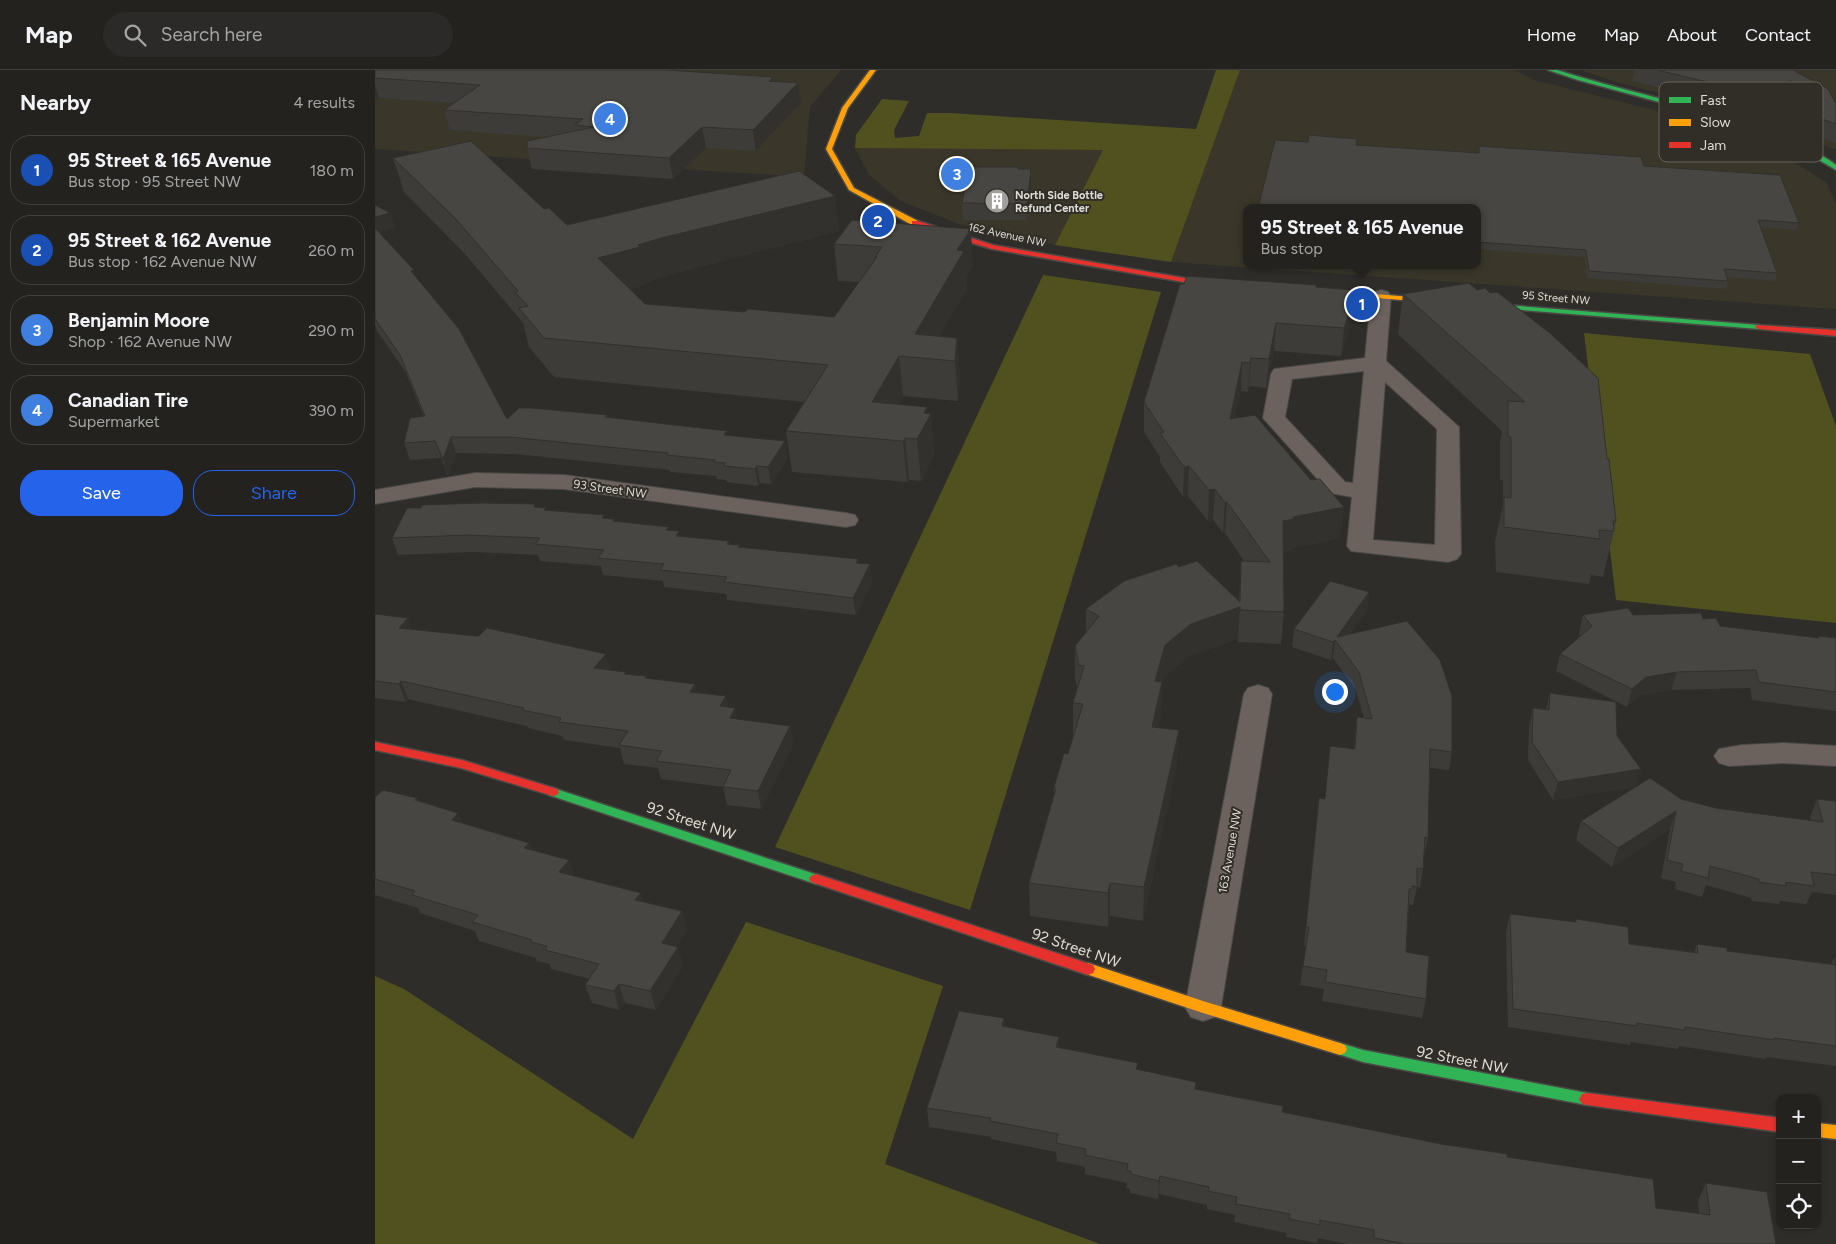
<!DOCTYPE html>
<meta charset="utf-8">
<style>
:root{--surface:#23221f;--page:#2b2a28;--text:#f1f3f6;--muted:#a3a4a4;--line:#403f3d;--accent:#2563eb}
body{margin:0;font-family:Figtree,sans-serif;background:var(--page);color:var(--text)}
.controls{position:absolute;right:15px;bottom:15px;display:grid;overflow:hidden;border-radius:10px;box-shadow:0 1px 4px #0004}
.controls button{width:45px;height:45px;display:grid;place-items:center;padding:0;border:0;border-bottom:1px solid var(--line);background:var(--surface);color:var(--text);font:25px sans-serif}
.you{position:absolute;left:959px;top:621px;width:18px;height:18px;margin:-12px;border:4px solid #fff;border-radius:50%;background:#1a73e8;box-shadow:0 0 0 8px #1a73e833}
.badge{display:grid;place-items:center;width:32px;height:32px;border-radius:50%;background:var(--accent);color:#fff;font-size:16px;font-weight:700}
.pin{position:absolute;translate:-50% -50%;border:2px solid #fff;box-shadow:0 1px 5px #0006}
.popup{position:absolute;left:868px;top:134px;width:238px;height:65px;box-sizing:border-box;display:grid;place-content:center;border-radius:10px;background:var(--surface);filter:drop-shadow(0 1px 4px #0005);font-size:16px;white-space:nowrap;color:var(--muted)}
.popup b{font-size:19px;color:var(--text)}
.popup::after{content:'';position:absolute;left:50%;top:100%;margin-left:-10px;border:10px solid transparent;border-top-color:var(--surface)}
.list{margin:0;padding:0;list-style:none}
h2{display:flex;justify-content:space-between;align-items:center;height:65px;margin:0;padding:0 20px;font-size:21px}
h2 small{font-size:16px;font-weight:400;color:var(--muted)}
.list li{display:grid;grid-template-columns:32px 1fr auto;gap:15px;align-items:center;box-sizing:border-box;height:70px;margin:0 10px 10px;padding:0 10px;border:1px solid var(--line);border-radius:20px}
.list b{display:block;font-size:19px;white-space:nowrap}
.list p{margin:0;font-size:16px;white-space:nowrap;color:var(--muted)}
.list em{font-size:16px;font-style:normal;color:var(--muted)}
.actions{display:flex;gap:10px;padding:15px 20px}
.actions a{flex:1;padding:11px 0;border:1px solid var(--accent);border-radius:20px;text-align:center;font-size:18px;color:var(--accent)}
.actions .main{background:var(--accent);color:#fff}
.icon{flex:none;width:28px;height:28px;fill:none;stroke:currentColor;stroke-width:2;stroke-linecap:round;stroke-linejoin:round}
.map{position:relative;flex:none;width:1461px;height:1174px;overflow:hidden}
header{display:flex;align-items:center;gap:30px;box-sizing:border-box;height:70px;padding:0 25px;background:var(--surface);border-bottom:1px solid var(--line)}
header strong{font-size:24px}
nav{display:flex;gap:28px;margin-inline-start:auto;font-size:18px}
.search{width:350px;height:45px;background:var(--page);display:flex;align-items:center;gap:12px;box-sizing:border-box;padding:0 18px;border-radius:28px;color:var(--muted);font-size:19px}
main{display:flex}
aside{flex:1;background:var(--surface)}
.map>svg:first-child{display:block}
.built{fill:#3a372a;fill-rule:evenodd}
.green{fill:#51511f}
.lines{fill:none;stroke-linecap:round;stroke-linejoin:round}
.street-casing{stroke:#4a4946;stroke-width:2}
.fast-casing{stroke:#4a4946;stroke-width:3}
.slow-casing{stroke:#4a4946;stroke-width:3}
.jam-casing{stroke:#4a4946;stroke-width:3}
.street{fill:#6c625d;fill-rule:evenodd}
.fast{fill:#30b455;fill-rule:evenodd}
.slow{fill:#ff9f0a;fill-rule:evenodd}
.jam{fill:#e5322d;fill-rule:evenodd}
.wall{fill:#3d3c39}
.shaded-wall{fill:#32312e}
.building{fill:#474642;stroke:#32312e}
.labels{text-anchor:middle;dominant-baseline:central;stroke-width:4;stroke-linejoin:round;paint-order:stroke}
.far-poi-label{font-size:11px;font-weight:bold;fill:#dedcd7;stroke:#312e27;text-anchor:start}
.far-street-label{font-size:11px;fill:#dedcd7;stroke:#312e27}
.street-label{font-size:12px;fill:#dedcd7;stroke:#312e27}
.near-street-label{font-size:15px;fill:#dedcd7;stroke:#312e27}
.key{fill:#312e27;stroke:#65625c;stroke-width:1}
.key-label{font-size:14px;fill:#dedcd7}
</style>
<header>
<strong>Map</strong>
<div class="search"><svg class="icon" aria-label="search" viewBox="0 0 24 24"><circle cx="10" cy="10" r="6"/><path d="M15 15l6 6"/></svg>Search here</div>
<nav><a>Home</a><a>Map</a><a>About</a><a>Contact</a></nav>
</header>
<main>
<aside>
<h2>Nearby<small>4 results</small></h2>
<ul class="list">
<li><span class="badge" style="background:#1a4fb4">1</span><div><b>95 Street &amp; 165 Avenue</b><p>Bus stop · 95 Street NW</p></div><em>180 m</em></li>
<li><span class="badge" style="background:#1a4fb4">2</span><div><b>95 Street &amp; 162 Avenue</b><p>Bus stop · 162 Avenue NW</p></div><em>260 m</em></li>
<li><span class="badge" style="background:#3f7fe0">3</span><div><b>Benjamin Moore</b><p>Shop · 162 Avenue NW</p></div><em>290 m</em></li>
<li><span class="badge" style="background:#3f7fe0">4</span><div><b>Canadian Tire</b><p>Supermarket</p></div><em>390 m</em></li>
</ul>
<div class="actions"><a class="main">Save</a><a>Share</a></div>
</aside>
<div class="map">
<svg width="1461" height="1174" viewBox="0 0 1461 1174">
<rect width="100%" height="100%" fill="#2f2d29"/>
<path class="built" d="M0,0H466L435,37L429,107L0,79Z
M865,0H1139L1159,10L1275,39L1387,73L1451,112L1461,134V239L796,192ZM872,138H1102V195H872Z
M1206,0H1461V80L1385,48L1241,12Z
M480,78L728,80L680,175L584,154L526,131L494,105Z"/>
<path class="green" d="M841,0H865L796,192L680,175L728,80L480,78L481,65L507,29L534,31L519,60L520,68L544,66L552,43H575L821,59Z
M668,205L786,222L595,840L400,777Z
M1209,263L1435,284L1461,356V553L1241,530Z
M371,852L568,916L510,1094L725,1174H0V906L29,919L258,1069Z"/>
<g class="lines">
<defs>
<path id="street" d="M1006,220L1013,222L1016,226L1011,291L1084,357L1086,484L1082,489L1073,492L976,481L972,476L977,427L955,423L888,348L896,304L899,299L990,288L996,226L999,222ZM989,301L978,413L970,412L910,347L917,309ZM1010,312L1062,359L1060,475L998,470Z
M100,403L189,405L471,443L480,445L483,450L480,455L471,457L189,419L100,417L0,434V420Z
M883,615L893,618L897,624L846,937L840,947L828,951L816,947L810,937L869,624L873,618Z
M1408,673L1461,676V696L1408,693L1354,696L1344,693L1339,686L1344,679L1367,675Z"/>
<path id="fast" d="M1173,0H1182C1255,23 1331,37 1403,66C1423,74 1444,82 1461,95V100L1434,84L1380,61L1321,42L1203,10Z
M1131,235L1384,255L1388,257L1384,259L1134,239H1131Z
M178,718L446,806L448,809L446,812L441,814L174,725L172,722L174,719Z
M965,973L988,980L1212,1023L1217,1024L1220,1029L1217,1034L1212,1035L988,992L960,983L958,979L960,975Z"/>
<path id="slow" d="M495,0H501L473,38L457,79L479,118L543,151V155H537L474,120L451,79L467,38Z
M939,219L1134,235L1138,237L1134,239L942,223H939Z
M713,893L828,931L965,973L970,975L972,979L970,983L965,985L828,943L708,903L706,899L708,895Z
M1442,1053L1461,1055V1069L1442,1067Z"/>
<path id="jam" d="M537,151H543L618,175L809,208L847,211L851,213L847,215L809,212L617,179L537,155Z
M1381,255L1461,260V266L1384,259L1380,257Z
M0,672L87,690L182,719L184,722L182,725L178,726L86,698L0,680Z
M441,804L718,895L720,899L718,903L713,905L436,812L434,809L436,806Z
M1212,1023L1405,1048V1062L1212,1035L1207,1034L1204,1029L1207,1024Z"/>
</defs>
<use href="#street" class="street-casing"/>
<use href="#fast" class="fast-casing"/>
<use href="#slow" class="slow-casing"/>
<use href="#jam" class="jam-casing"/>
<use href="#street" class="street"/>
<use href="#fast" class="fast"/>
<use href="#slow" class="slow"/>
<use href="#jam" class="jam"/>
</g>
<path class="wall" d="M0,0L398,7L399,12L423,13L426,33L381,81L331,78L298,109L157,99L152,78L171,67L75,60L69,40L79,33L4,28L0,30Z
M1259,0H1418L1461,34V73L1428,60L1412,28L1354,34L1257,11Z
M982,75L1103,83L1104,76L1269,96L1424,153L1422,160L1386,157L1402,203L1400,211L1352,207L1353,211L1351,219L1212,208L1210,187L1102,179V138Z
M18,88L169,139L192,155L460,126L464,161L293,205L272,212V214L255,219L270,234L370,242L459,247L484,212L463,211L459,174L477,150L598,196L591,207L592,218L564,266L582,268L585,308L583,331L528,326L523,335L552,337V343L556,344L559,385L546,411L534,410L532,412L417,402L411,361L429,332L179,307L154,277L148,253L90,184L29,122Z
M643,99H656V115L652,150H588L587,133Z
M0,135L15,143L20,158L4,162L41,207L132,349L232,345L233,348L353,366L413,388L396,414L385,413L383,416L352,412L351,410L342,409L341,406L295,402V400L140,384L81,383L73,406L66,388L35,390L29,373L49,347L30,301L2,261L0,255Z
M941,217L974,261L966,286L899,281L891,318L874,316L873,322L866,321L859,348L969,437L965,468L917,478L916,480L908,482L909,542L906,574L863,572V569L815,586L789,607L787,613L786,644L783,658L802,693L768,851L735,846L733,857L655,846L654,813L679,725V717L693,684L698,666V633L702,618L700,608V576L711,562V539L804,497L864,530L866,491H869L850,463H848L838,450L833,451L813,426L808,427L785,392V387L769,362V332Z
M1102,220L1232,389L1241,451L1239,459V461L1228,507L1216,505L1214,514L1121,502L1120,471L1128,435V410H1125V373L1127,361L1023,264L1028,224Z
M161,437L171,440L230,448L240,451L295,460L304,466L354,471V474L365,477L483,489V493L497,512L481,545L352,530L351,524L289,517L288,511L228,505L226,496L165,491L163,485L98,482L23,485L17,468Z
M994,522L992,540L974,565L1077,682L1074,700L1055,698L1053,768L1049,786L1048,799L1045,817H1042L1038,835H1034V838L1031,882L1051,929L1047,948L947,931L949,919L925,915L931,876H929L944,728L950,729L955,676L979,679L980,665L982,647L989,648L981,620L958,588L956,590L917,577L919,559Z
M0,544L37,560L235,600L271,609L320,614L321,622L351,626L353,637L360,638L362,649L415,656L418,675L386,739L352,735L348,717L286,709L283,698L249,694L245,678L189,670L187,666L153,658L152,656L33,629L31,632L0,628Z
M1208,545H1258L1328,549L1345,556L1443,568V566L1461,568V641L1377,630L1375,618L1296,620L1265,625L1252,637L1181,601L1185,584L1206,566L1204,563Z
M1175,623L1242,666L1266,699L1260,717L1178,730L1153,690L1154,656L1158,638L1171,639Z
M0,727L42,728V730L83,743L87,753L154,773L157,780L194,790L199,806L268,832L307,841L312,860L301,877H303L308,896L281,940L250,933L244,940L217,933L210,915L215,909L176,899L175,894L162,891L161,888L104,871L100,861L45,843L43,838L0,825Z
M1306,729L1340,738L1436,750L1435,747L1442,729L1461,731V825L1437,822L1431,834L1405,831L1404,834L1377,831L1376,828L1331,815L1327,827L1300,819L1301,812L1286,808L1295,759L1237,797L1201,770L1206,751Z
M1135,844L1200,852L1201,849L1254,874L1319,882L1322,874L1352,881L1456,894L1459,888H1461V996L1392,987L1391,989L1304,976L1303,979L1256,972L1255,975L1133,957L1131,862Z
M629,948L630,957L684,967V978L763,1000L821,1019L907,1043L1132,1087L1281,1138L1324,1143L1323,1131L1331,1113L1401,1174H972L943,1168L942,1173L911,1167L912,1163L859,1152L860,1145L832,1139V1135L784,1124L783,1129L755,1123V1119L751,1118L752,1113L710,1104V1097L682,1091L681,1082L616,1069V1067L554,1057L552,1038Z"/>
<path class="shaded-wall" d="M398,7L401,27L394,11Z
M1417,11L1412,28L1354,34L1358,18Z
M423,13L426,33L381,81L378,60Z
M0,15L4,28L0,30Z
M327,57L331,78L298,109L294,88Z
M656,99V115L652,150V134Z
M460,126L464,161L293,205L272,212V214L232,226L223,188L286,168Z
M15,143L20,158L0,163V147Z
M596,159L598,196L591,207L592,218L552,288L540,264L582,180Z
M39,200L43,215L36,201Z
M979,220L974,261L966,286L969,258Z
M901,253L899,281L891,318L894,289Z
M582,268L585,308L583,331L580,291Z
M524,286L528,326L504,368L497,332Z
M876,288L874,316L873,322L875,293Z
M867,292L866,321L853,379L855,349Z
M552,337L553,349L556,344L559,385L546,411L542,369L549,343Z
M76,367L81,383L73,406L68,389Z
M530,368L534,410L532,412L528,371Z
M410,371L413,388L396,414L393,397Z
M382,396L385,413L383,416L380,399Z
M814,396L813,426L808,427L809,397Z
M840,419L838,450L833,451L834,420Z
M852,432L850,463H848L850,433Z
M969,437L965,468L917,478L916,480L905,482L908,451L918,447Z
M495,494L497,512L481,545L478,528Z
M994,522L992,540L965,577L962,567Z
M865,537L863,569L815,586L789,607L787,613L786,644L776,690L777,657L780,611L790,575L816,554Z
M33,548L39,565L24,558Z
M960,570L958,588L956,590L958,572Z
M231,584L235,602L219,598Z
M1302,602L1296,620L1265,625L1252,637L1257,619L1271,607Z
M26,611L33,629L31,632L24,614Z
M320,614L323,632L315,622Z
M351,626L354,644L345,636Z
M360,638L364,656L355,648Z
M415,656L418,675L386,739L383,721Z
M804,660L802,693L768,851L769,817Z
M1266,699L1260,717L1178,730L1183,712Z
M1301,741L1295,759L1237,797L1243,778Z
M83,743L90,762L77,750Z
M154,773L160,791L149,778Z
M194,790L200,809L184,802Z
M735,813V846L733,857V823Z
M266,823L271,841L260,830Z
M307,841L312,860L292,892L287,873Z
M303,877L308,896L281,940L275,921Z
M244,914L250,933L244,940L239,921Z
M629,948L630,966L627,956Z
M684,967L685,986L681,977Z
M785,1106L784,1124L783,1129L784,1111Z"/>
<path class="building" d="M0,0H291L398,7L394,11L423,13L378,60L327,57L294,88L152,78V71L219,57L200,55L208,49L69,40L105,15L0,8Z
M1282,0H1418L1453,19L1461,34V54L1433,44L1417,11L1358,18Z
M934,65L982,69L981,75L1104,83V76L1266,87L1269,96L1405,105L1424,153L1383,150L1402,203L1349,199L1353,211L1214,201L1211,180L1102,172V138H883L900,70L933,72Z
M96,71L169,139L174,138L192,155L424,101L460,126L286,168L263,175L265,177L223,188L270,234L370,242L373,239L459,247L502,187H500L507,177L459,174L477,150L596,159L582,180L589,181L540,264L582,268L580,291L524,286L497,332L552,337L549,343L556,344L542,369L530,368L528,371L411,361L453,295L169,268L144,238L153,236L140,222L143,221L80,148L18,88Z
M594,97H643V99H656L652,134L587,133Z
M0,135L15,143L0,147Z
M0,158L39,200L36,201L84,259L132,349L144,338H156L232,345L230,347L352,361L349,365L410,371L393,397L382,396L380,399L349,396L350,393L339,392L340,390L292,385L293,383L135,367H76L68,389L60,371L29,373L35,348L50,346L25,285L0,249Z
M812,206L941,215V217L979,220L977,234L969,258L901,253L894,289L876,288L875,293L867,292L855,349L880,345L936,410L945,409L969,437L918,447L919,449L908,451L909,542L865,540V537L816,554L790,575L780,611L787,612L777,657L804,660L769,817L735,813L733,823L654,813L681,718L679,717L689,683L693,684L708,634L698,633L709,596L704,595L700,576L724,546L711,539L749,511L801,494L804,497L822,491L865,532L866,491L895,492L852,432L850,433L840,419L834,420L814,396L809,397L785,363L789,362L769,332L805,214H809Z
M1094,213L1102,220L1110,218L1115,223L1122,222L1176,264L1223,308L1232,389H1234L1241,451H1238L1239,461L1224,460L1225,469L1129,457V427L1136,428V367L1133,366V331L1150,332L1028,224Z
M107,433L160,434L159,437L171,438L169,440L229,445L227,448L239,449L238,451L294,457L291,460L304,461L301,466L354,471L352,474L365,475L363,477L483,489L481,493L495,494L478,528L349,512L352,507L285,500L289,494L223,488L229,480L160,474L165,468L92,465L17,468L32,438H46L47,435Z
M955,511L994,522L962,567L1032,551L1065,590L1077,626V682L1055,679L1053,768L1050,767L1048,799L1042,798V817L1037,816V819H1034L1031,882L1054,886L1051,929L950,912L952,900L928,896L934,857H931L944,728L950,729L955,676L980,679L982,647L997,649L984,602L960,570L958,572L919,559Z
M1253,538L1258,545L1326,543L1328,549L1341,548L1345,556L1444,568L1443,566L1461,568V622L1384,612L1381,600L1302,602L1271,607L1257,619L1185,584L1217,556L1208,545Z
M0,544L33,548L24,558L100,566H104L112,558L231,584L219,598L251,602L249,604L271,606L270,608L320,614L315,622L351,626L345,636L360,638L355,648L415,656L383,721L348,717L356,700L281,691L287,681L244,675L253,661L184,652L186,648L147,640L149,638L26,611L24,614L0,611Z
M1175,623L1241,632L1242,666L1266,699L1183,712L1157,672L1158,638L1174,640Z
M1275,708L1306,729L1340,738L1448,752L1442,729L1461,731V805L1436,802L1439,816L1411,812V816L1384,812V809L1335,796L1333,808L1306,801L1308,794L1292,790L1301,741L1243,778L1206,751Z
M8,720L42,728L40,730L83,743L77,750L154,773L149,778L194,790L184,802L266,823L260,830L307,841L287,873L303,877L275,921L244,914L239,921L210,915L224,894L170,880L172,876L156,872L157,870L97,852L103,845L37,825L40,821L0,809V727Z
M1135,844L1201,852V849L1253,857L1254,874L1323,883L1322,874L1352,878V881L1461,895L1459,888H1461V976L1399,968V970L1310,957V960L1262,953V956L1138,939Z
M584,941L629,948L627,956L684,967L681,977L763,993L761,999L821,1012L820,1019L908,1036L907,1042L1066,1074L1132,1084V1087L1278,1109L1281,1138L1335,1145L1331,1113L1392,1122L1401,1174H1031L999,1168V1160L945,1150V1155L914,1149L915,1144L861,1134L862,1127L833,1121L834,1117L785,1106L784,1111L756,1104V1101L752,1100L753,1094L710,1085L711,1079L681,1073L683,1064L615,1051L616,1048L552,1038Z"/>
<defs>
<symbol id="building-disc" viewBox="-11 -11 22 22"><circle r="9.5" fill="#a19f9a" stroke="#312e27"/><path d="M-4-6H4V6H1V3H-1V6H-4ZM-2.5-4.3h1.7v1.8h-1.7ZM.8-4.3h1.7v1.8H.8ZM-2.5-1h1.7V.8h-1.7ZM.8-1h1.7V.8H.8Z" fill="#fff"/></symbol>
</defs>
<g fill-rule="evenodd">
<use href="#building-disc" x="608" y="117" width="28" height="28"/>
</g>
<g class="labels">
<g class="far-poi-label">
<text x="640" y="125">North Side Bottle<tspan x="640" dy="13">Refund Center</tspan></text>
</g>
<g class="far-street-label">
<text transform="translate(632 165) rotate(12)">162 Avenue NW</text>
<text transform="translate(1181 228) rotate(5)">95 Street NW</text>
</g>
<g class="street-label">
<text transform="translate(235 419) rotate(8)">93 Street NW</text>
<text transform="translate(855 781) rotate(-80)">163 Avenue NW</text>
</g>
<g class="near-street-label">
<text transform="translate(316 751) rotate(18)">92 Street NW</text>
<text transform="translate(701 878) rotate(19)">92 Street NW</text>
<text transform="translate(1087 990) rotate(11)">92 Street NW</text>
</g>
</g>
<rect x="1284" y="12" width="164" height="80" rx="8" class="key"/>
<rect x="1294" y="27" width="22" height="6" fill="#30b455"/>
<rect x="1294" y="49" width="22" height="7" fill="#ff9f0a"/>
<rect x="1294" y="72" width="22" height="6" fill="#e5322d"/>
<g class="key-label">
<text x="1325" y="35">Fast</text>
<text x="1325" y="57">Slow</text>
<text x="1325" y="80">Jam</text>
</g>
</svg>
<div class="controls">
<button>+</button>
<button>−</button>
<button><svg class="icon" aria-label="locate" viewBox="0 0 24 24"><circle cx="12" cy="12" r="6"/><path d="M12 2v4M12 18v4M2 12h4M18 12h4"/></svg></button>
</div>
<div class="you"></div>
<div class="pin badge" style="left:987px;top:234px;background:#1a4fb4">1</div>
<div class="popup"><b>95 Street &amp; 165 Avenue</b>Bus stop</div>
<div class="pin badge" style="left:503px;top:151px;background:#1a4fb4">2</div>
<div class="pin badge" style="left:582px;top:104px;background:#3f7fe0">3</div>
<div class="pin badge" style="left:235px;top:49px;background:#3f7fe0">4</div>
</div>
</main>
